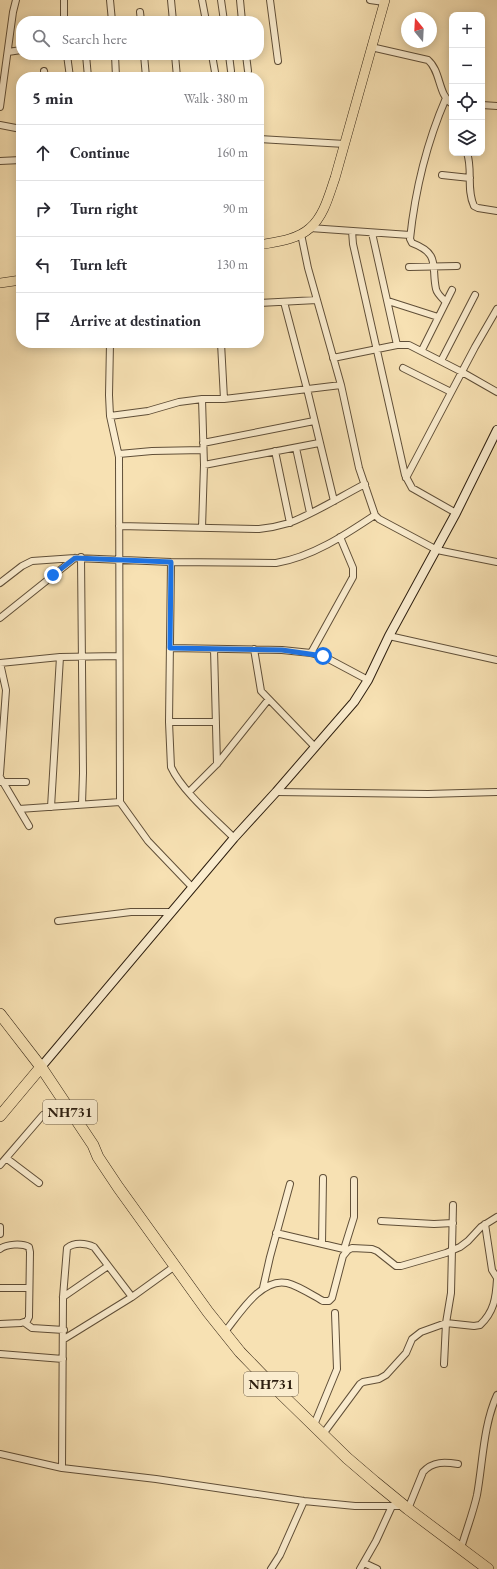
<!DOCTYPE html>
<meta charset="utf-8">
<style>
:root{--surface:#fff;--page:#f2f2f3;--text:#2b2b33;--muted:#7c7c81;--line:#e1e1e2}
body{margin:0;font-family:"EB Garamond",serif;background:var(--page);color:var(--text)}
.controls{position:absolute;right:12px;top:12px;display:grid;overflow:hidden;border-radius:8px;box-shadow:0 2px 10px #0003}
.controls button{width:36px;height:36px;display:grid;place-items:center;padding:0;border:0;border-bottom:1px solid var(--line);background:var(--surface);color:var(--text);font:20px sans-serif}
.compass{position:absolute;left:401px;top:12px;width:36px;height:36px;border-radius:50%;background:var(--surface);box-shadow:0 2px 10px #0003;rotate:342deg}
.stop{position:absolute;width:12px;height:12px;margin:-9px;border:3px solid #1a73e8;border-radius:50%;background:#fff}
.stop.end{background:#1a73e8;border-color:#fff;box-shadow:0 1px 4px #0008}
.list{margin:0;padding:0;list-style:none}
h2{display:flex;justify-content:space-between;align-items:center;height:52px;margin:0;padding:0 16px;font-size:17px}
h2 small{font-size:13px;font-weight:400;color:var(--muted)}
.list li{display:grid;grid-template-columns:26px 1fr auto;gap:12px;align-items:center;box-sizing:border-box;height:56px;padding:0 16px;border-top:1px solid var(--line)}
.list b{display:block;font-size:15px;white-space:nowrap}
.list em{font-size:13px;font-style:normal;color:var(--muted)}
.icon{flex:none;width:22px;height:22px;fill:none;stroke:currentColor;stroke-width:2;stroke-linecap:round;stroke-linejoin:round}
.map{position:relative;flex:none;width:497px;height:1569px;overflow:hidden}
.search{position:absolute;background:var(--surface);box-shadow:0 2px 10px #0003;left:16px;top:16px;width:248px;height:44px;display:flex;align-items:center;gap:10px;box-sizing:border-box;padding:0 14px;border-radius:16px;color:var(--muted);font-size:15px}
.panel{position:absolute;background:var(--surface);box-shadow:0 2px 10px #0003;left:16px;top:72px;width:248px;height:276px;border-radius:16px}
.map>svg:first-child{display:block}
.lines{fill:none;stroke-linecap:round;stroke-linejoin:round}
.street-casing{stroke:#604f38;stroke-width:8}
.secondary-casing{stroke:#2d1e0f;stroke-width:10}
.primary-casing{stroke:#2d1e0f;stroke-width:10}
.highway-casing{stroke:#2d1e0f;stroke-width:12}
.street{stroke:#faecce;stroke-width:6}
.secondary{stroke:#faecce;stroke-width:8}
.primary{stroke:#f7e1b3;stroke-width:9}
.highway{stroke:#f7e1b3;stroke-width:11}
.route{stroke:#1a73e8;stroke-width:5}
.labels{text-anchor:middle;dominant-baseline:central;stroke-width:4;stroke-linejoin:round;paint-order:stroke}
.shield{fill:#faecce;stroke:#6a5c48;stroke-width:1}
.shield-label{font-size:14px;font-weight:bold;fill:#2d1e0f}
</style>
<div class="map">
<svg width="497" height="1569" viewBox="0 0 497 1569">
<rect width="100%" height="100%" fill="#f7e1b3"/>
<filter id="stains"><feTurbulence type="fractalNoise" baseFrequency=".005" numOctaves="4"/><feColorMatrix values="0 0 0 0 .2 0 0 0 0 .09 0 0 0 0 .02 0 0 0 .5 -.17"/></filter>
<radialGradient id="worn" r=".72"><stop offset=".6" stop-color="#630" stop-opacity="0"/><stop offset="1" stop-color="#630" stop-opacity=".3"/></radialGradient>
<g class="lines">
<defs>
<path id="street" d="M110,0L112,21
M171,0L173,21
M202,0L206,21
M221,0L224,21
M240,0L242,21
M270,0L278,61
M370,0L384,2
M140,12L141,21
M64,21V0
M371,47L428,60C441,71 438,95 452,104
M8,52L21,50
M67,55L70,77
M86,55L88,77
M115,55L116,77
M144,55L146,77
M175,55L177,77
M212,55L215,72
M229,55L231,71
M246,55L248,71
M44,71L45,77
M482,105L497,106
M0,107L13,12L16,0
M0,125L21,129
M259,139L345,144
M467,153C473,170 466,189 474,206L478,208L497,211
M0,161L21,160
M442,175L470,178
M310,228L410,235
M352,231L353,244L405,475L412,488L456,513
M372,233L397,345
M301,234L308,268L341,385L359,468L375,515L379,519L437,550L497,562
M409,267L457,266
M388,301L438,317
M284,302L307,389L334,501
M446,302C443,299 437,294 436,289C431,266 441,254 412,243L410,239C415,191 427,142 446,98
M259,303L317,300
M110,343L109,395L110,416L119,457L120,802L148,841L192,887
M221,343L224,399
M422,350L452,290
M333,358L397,345H409L462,372L497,392
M441,361L475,295
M403,368L451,392
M110,416L148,411L179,402L202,399H224L341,385
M203,443L314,421
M296,448L310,513
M275,451L290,523
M119,454L152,451L203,450
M204,465L319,443
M406,478L475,347L497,309
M119,526L259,529C269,528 279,526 289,523C315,513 340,497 365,484
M202,528L204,465L202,399
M81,557L83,773L82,804
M171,562L169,722L171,767C182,791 214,818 234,838
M0,583L22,566L32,561L75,558L171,562L276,563C312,557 345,535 375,515
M0,618L75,558
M389,636L497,660
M170,648L282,650L311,653L323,656L368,680
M214,649L217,764
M254,649L261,691L315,747
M311,653L353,577V568L340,537
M0,663L60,657L119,656
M0,663L6,690L0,774
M169,722H216
M0,777L29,826
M0,782H26
M189,792L217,764L268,700
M276,792L428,794L497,792
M51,807L60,657
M19,809L120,802
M58,921L131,912H171
M6,1158L39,1183
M0,1165L43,1115
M381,1221L434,1224L453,1223
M485,1224L492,1270L497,1278
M0,1227V1234
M276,1233L348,1250
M322,1244L323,1178
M0,1249C6,1244 22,1243 29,1247L30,1252L29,1317L27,1321L21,1323L0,1324
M344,1249L354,1217V1180
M0,1288H29
M263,1288L270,1257L290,1184
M63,1297L108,1266
M25,1323L32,1328L64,1330
M224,1333C238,1316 261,1277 287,1283C299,1286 312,1295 323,1301H329L332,1298L343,1256L348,1250L352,1248L372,1249L377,1251L396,1266H401L446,1253L460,1247L468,1241L481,1227L497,1217
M64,1339L132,1297L175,1266
M0,1354L63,1359
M444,1364L446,1323L451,1293L453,1205
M314,1425L337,1369L335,1313
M323,1434L360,1384L363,1382L379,1379L386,1375L406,1353L412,1339L421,1332L446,1323L474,1326L480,1325C494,1312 496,1298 497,1279
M0,1454L62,1468L156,1479L304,1501L355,1506H403
M62,1468L63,1297L67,1248C74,1242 86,1243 94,1247L132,1297
M408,1509L423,1472C433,1461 445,1462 458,1464
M461,1548C466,1531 473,1513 477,1495C483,1462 483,1426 497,1395
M364,1563L377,1569
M271,1569L280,1555L304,1501
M360,1569L376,1541L392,1506"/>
<path id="secondary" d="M41,1067L234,838L276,792L354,702L368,680L389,636L456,513L497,430"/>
<path id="primary" d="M259,245C275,242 297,240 310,228C324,216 329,195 335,178L385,0
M0,283L21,280"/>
<path id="highway" d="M0,1014L41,1067L93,1145L98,1157L118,1187L208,1312L240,1352L272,1385L347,1458L375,1482L408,1509L488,1569
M0,1116L41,1067"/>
</defs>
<use href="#street" class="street-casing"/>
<use href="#secondary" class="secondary-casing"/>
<use href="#primary" class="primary-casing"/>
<use href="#highway" class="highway-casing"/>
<use href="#street" class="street"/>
<use href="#secondary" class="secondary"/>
<use href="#primary" class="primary"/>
<use href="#highway" class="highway"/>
</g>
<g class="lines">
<path class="route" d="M53,575L75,558L171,562L170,648L282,650L323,656"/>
</g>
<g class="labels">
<g class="shield">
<rect x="43" y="1100" width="54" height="24" rx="3"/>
<rect x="244" y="1372" width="54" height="24" rx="3"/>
</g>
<g class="shield-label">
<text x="70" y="1112">NH731</text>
<text x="271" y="1384">NH731</text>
</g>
</g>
<rect width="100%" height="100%" filter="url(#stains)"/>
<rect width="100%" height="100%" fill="url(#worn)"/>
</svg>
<div class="controls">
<button>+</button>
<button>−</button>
<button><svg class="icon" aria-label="locate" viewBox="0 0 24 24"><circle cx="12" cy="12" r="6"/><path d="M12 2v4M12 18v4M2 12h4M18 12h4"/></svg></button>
<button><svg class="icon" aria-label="layers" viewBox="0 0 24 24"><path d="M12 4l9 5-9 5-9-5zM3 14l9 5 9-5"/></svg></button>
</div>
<svg class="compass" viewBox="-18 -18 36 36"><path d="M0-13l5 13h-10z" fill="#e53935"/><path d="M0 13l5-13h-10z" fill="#7c7c81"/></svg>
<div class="stop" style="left:323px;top:656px"></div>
<div class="stop end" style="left:53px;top:575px"></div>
<div class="search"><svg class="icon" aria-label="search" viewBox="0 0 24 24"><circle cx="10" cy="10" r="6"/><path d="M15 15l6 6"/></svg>Search here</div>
<section class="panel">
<h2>5 min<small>Walk · 380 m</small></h2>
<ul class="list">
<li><svg class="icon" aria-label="ahead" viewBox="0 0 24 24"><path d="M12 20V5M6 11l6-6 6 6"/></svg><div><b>Continue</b></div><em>160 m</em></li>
<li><svg class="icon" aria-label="right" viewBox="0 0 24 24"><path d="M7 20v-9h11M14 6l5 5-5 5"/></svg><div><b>Turn right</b></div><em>90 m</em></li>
<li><svg class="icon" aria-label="left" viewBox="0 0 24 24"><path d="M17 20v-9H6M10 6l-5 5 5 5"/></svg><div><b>Turn left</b></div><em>130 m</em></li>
<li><svg class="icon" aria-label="arrive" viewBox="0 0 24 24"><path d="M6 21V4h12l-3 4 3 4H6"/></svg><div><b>Arrive at destination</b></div></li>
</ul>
</section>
</div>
